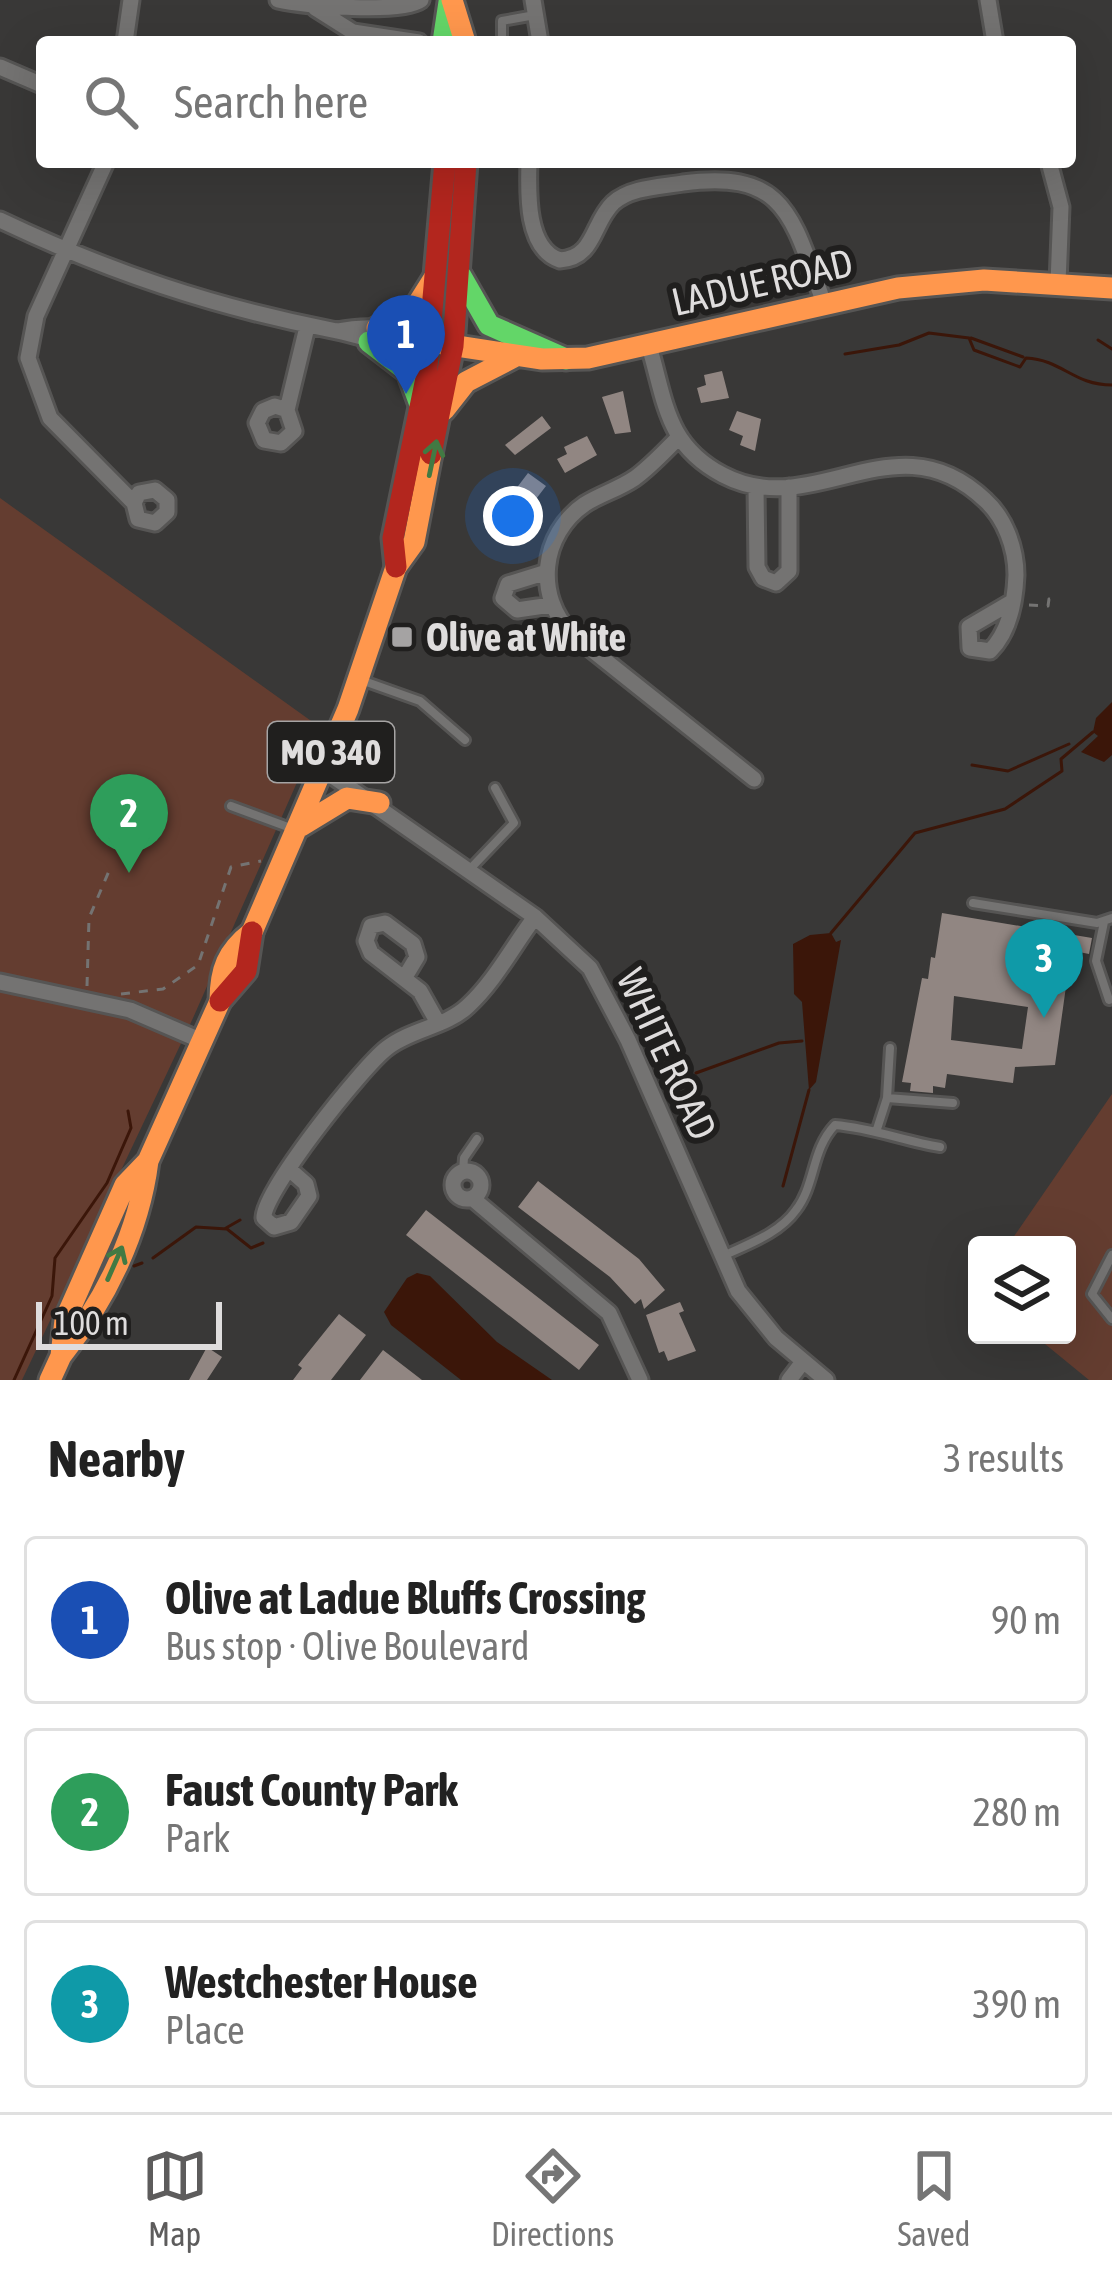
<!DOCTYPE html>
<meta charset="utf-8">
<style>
:root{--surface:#fff;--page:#f6f6f6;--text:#222;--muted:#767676;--line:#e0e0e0;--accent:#5d5c5c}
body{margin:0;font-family:"Asap Condensed",sans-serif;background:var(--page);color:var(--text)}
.controls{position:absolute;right:36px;bottom:36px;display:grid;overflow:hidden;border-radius:12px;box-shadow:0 12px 48px #0002}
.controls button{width:108px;height:108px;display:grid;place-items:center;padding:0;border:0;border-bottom:3px solid var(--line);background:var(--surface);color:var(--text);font:60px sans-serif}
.scale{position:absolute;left:36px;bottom:30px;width:186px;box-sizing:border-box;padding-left:12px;border:6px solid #dfdddd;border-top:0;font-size:33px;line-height:42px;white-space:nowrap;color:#dfdddd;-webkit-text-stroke:9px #201f1e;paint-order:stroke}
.you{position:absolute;left:513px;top:516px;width:42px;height:42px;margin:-30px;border:9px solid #fff;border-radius:50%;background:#1a73e8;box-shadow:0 0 0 18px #1a73e833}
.badge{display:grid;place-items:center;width:78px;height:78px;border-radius:50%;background:var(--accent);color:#fff;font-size:39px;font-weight:700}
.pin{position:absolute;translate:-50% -99px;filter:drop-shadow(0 3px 6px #0008)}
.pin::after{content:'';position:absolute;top:63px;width:42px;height:36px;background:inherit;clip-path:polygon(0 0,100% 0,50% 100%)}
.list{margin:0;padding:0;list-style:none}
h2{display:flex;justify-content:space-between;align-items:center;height:156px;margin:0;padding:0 48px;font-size:51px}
h2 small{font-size:39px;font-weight:400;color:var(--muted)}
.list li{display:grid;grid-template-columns:78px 1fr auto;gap:36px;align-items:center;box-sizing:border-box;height:168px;margin:0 24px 24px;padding:0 24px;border:3px solid var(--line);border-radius:12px}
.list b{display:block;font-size:45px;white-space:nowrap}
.list p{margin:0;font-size:39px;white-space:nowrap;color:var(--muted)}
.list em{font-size:39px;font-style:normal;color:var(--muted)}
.icon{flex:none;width:66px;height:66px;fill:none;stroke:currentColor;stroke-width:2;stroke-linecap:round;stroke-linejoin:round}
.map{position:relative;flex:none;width:1112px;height:1380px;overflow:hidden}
.search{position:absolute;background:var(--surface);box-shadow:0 12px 48px #0002;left:36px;right:36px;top:36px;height:132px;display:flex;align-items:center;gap:30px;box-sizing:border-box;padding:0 42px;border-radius:12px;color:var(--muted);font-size:45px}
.sheet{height:732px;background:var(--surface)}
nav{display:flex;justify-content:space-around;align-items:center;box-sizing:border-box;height:168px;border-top:3px solid var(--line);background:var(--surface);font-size:33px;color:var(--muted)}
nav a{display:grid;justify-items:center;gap:6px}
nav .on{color:var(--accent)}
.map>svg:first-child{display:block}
.green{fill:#643d30}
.water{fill:#3b1609}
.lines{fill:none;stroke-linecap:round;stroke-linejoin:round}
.stream{stroke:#3b1609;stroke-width:3}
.building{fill:#918682;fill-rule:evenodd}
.lane-casing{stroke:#565554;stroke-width:14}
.street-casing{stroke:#565554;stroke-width:21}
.fast-casing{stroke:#565554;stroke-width:27}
.slow-casing{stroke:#565554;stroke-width:27}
.jam-casing{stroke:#565554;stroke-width:27}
.path{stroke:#747372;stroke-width:3;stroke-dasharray:9 9;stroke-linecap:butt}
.lane{stroke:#747372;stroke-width:8}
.street{stroke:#747372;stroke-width:15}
.fast{stroke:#63d668;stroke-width:21}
.slow{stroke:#ff974d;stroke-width:21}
.jam{stroke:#b3261e;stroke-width:21}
.oneway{stroke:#427a43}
.poi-dot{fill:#a5a3a3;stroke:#201f1e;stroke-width:4.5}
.labels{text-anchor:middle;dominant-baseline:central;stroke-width:12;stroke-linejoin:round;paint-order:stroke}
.shield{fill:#201f1e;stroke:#a6a4a4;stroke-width:3}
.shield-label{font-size:36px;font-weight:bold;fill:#dfdddd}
.street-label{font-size:39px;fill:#dfdddd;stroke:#201f1e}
.poi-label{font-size:39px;font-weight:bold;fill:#dfdddd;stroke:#201f1e;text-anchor:start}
</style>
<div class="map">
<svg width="1112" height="1380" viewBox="0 0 1112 1380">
<rect width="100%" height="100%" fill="#393837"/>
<path class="green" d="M0,498L321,728L193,1018L22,1380H0Z
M1112,1094V1380H1089L1034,1335H1067V1245H1008Z"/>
<path class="water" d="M1112,702V755L1104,762L1081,752L1098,736L1093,732L1096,718Z
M831,933L836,942L841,940L816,1082L809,1090L802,1002L794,994L793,944L810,935Z
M417,1273L430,1276L497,1342L552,1380H461L391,1325L384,1312L407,1278Z"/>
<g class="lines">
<path class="stream" d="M971,338L1023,357
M1098,340L1112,349
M845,354L899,345L929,333L969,338L974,350L1020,367L1026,358C1063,360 1073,385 1112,385
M972,765L1008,771L1069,744
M831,933L915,833L1005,809L1062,771L1061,759L1093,732
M696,1073L779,1043L802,1041
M783,1186L809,1090
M226,1228L240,1220
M153,1258L196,1227L227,1229L251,1248L263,1243
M134,1266L142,1263
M14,1380L52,1296L55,1258L107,1183L131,1128L128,1111"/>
</g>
<path class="building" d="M722,371L729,398L701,403L697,388L706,385L704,375Z
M623,391L631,432L615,434L602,397Z
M737,411L761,419L755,451L740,445L743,436L729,430Z
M542,416L551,428L515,455L505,445Z
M587,436L597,455L565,473L557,459L567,454L564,447Z
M528,473L546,486L523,516L511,507L519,498L512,494Z
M942,913L1092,938L1089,954L1079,952L1077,966L1069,965L1055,1065L1015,1067L1013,1083L947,1074L945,1088L933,1086V1093L910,1091L911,1083L902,1082L922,978L928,979L931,957L935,958ZM954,996L1028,1007L1022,1049L951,1040Z
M538,1181L639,1259L665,1290L644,1309L641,1299L635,1304L610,1277L518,1207Z
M426,1210L599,1345L579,1370L406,1235Z
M680,1302L684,1311L679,1313L696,1351L668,1361L664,1351L659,1353L646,1315Z
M339,1314L366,1335L331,1380H293L302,1368L298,1365Z
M207,1347L222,1357L207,1380H189Z
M383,1350L422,1380H360Z"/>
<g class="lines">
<defs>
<path id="lane" d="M502,42V21L535,15
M361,680L420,701L465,740
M231,806L296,830
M470,869L514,823L495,788
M973,903L1097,923L1112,918
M1104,922L1096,961L1109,1000
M887,1098L953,1103
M877,1129L887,1098L890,1048
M463,1171L464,1158L477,1139
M1112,1255L1092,1294L1112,1319
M723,1256C748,1244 779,1234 796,1210C816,1184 811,1150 835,1125C872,1128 904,1141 940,1147"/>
<path id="street" d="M278,0C304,6 402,14 421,0
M533,0L540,42
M988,0L995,42
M315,8L353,32L419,42
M125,42L131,0
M0,67L42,85
M106,162L36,316L28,358L50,418L134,503L138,519L155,523L167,512V500L155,490L139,493L134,503
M529,162C528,193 526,249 560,260C595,258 592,223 613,203C631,187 660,187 683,183C787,169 792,218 824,303
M1049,162L1061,207L1058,283
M0,220C109,272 214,307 332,330C367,337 394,350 431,342C401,328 370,324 337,331
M649,346C666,403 666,445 723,475C814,523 896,415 985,500C1005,518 1016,548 1016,575C1015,601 1010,631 990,651L970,648L969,627L1010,603
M287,410L275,406L263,411L257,423L264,440L281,443L294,431L287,410L307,327
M676,440C663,453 650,467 635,478C619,489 601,494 585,504C541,534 534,596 572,634L754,779
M756,487L757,567L763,578L776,583L789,571V487
M547,572L508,584L503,598L517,610L551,605
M324,770L535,917L590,968L628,1040L738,1291L776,1338L826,1380
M405,977L417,957L413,944L385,923L371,926L366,941L371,953L420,991L438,1023
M0,982L130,1010L202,1041
M289,1169L306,1184L309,1196L291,1222L274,1227L264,1218C262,1193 362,1067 387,1048C411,1029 446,1027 468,1006C495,981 513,946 535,917
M453 1185a14 14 0 1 1 28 0a14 14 0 1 1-28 0Z
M472,1198L609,1313L640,1380
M789,1380L802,1363"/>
<path id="fast" d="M443,42L449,2
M461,276L489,325L566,359
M369,342L408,372L419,402"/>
<path id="slow" d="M452,0L465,42
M377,328L417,305L434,278
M437,343L542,359L588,358L898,288L984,280L1112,288
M444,410L466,382L516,356
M301,826L347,798L379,803
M61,1356C106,1300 139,1232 148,1161
M50,1380L61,1356L65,1320L125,1185L148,1161L220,1001C220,970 227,951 252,932L348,709L396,567L414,542L431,454"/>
<path id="jam" d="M431,454L453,346L466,162
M396,567L393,538L426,378L445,162
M220,1001L246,971L252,932"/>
</defs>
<use href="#lane" class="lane-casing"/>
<use href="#street" class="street-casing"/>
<use href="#fast" class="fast-casing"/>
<use href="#slow" class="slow-casing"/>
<use href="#jam" class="jam-casing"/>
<path class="path" d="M1029,605L1048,606L1049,599L1053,600L1049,603
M87,986L89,918L109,871
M121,994L163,989L198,965L231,867L261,861"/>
<use href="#lane" class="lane"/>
<use href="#street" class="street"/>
<use href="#fast" class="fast"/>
<use href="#slow" class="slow"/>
<use href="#jam" class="jam"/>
</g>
<defs><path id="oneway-shaft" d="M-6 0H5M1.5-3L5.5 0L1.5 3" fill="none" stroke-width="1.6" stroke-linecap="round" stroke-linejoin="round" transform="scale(3)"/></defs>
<g class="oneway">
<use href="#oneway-shaft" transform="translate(433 458) rotate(-78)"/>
<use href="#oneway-shaft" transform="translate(115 1263) rotate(-66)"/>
</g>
<rect class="poi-dot" x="390" y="625" width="24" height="24" rx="6"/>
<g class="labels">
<rect class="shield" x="268" y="722" width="126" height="60" rx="9"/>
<g class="shield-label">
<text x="331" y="752">MO 340</text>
</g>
<g class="street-label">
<text transform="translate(762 282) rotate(-13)">LADUE ROAD</text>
<text transform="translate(667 1054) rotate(65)">WHITE ROAD</text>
</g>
<g class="poi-label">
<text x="426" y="637">Olive at White</text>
</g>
</g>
</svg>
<div class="controls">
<button><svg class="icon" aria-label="layers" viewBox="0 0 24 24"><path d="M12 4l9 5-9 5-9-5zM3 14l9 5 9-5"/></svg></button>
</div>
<div class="scale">100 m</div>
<div class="you"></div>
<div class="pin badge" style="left:406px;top:394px;background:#1a4fb4">1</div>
<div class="pin badge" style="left:129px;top:873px;background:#2e9e5b">2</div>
<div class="pin badge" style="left:1044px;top:1018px;background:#0f9aa8">3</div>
<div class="search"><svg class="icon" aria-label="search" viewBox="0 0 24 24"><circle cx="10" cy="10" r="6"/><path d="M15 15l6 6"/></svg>Search here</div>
</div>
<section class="sheet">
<h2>Nearby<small>3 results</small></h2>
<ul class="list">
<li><span class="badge" style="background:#1a4fb4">1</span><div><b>Olive at Ladue Bluffs Crossing</b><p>Bus stop · Olive Boulevard</p></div><em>90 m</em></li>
<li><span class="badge" style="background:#2e9e5b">2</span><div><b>Faust County Park</b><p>Park</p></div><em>280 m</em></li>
<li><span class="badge" style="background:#0f9aa8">3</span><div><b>Westchester House</b><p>Place</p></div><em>390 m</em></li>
</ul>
</section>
<nav>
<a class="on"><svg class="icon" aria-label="map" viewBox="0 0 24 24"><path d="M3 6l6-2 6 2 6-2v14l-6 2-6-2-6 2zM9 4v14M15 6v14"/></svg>Map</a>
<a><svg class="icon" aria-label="directions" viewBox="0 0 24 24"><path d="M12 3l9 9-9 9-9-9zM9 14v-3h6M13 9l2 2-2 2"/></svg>Directions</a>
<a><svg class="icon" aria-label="saved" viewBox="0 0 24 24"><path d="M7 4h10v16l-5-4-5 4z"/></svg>Saved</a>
</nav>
